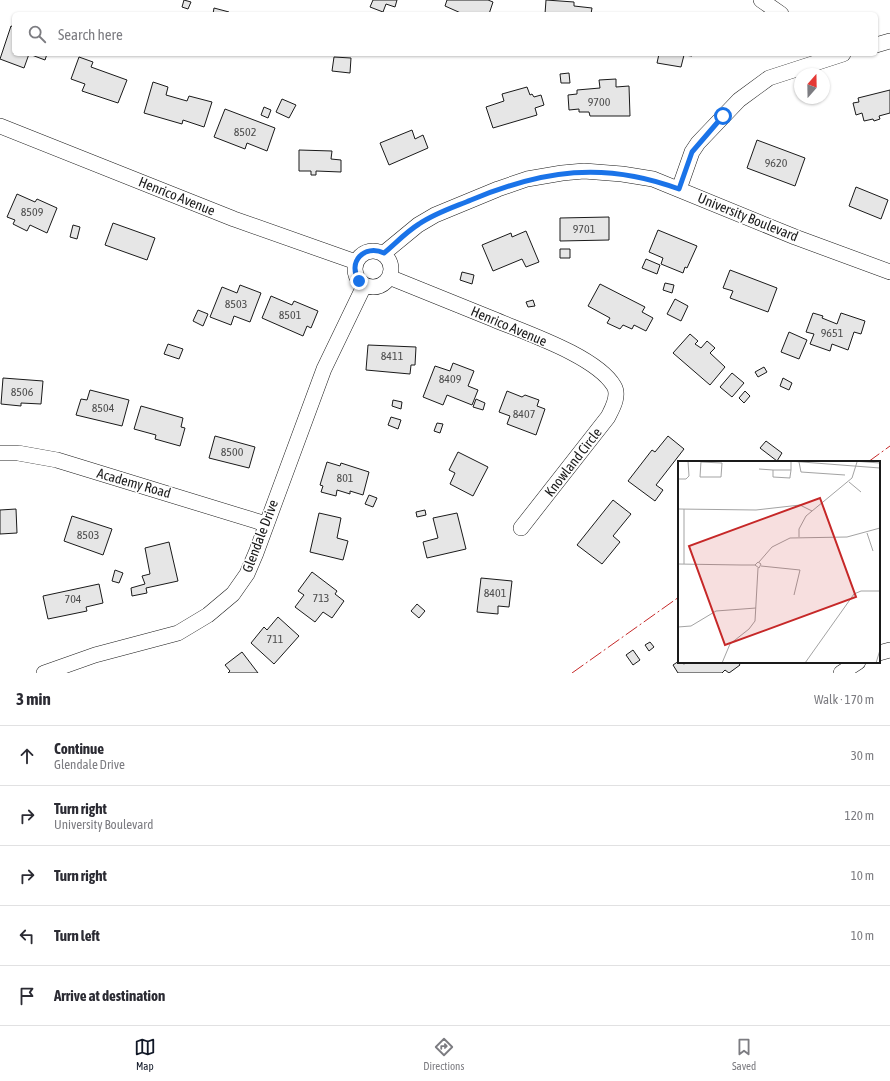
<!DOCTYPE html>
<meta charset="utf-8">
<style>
:root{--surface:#fff;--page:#f7f7f7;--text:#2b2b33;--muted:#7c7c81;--line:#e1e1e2;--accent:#111827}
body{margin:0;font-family:"Asap Condensed",sans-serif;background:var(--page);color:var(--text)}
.compass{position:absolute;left:794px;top:68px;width:36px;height:36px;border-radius:50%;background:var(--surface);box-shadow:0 1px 3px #0004;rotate:20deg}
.stop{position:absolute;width:12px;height:12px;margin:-9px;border:3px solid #1a73e8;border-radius:50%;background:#fff}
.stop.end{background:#1a73e8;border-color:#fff;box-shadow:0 1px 4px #0008}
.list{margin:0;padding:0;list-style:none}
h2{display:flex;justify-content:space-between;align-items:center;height:52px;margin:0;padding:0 16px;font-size:17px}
h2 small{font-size:13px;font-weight:400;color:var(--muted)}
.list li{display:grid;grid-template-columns:26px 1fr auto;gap:12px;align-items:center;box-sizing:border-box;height:60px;padding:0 16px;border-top:1px solid var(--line)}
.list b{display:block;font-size:15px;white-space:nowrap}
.list p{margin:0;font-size:13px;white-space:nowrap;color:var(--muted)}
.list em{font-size:13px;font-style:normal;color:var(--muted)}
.icon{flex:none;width:22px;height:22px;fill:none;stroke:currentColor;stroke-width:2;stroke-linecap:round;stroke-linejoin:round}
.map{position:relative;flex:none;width:890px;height:673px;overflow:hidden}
.search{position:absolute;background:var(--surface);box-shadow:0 1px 3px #0004;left:12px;right:12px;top:12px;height:44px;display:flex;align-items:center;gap:10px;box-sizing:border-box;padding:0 14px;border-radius:6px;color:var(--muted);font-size:15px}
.sheet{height:352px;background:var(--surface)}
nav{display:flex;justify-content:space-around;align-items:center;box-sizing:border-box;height:56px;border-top:1px solid var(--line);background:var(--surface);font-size:11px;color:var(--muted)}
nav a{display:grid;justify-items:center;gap:2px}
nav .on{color:var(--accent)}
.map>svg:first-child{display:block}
.building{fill:#e6e6e6;stroke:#1a1a1a}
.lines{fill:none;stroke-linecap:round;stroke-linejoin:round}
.minor-casing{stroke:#1a1a1a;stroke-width:16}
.minor{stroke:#fff;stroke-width:15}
.power{stroke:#c62828;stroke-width:1;stroke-dasharray:14 3 2 3;stroke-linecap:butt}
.route{stroke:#1a73e8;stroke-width:5}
.labels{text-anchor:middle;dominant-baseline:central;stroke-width:3;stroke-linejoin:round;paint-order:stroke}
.number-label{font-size:12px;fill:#4d4d4d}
.street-label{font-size:14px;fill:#1a1a1a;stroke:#fff}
.inset-road{fill:none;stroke:#a3a3a3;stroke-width:1}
.view{fill:#c62828;fill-opacity:0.15;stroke:#c62828;stroke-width:2}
.inset-edge{fill:none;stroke:#1a1a1a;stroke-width:2}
</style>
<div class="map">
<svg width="890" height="673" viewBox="0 0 890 673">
<rect width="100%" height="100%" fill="#fff"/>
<path class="building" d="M184,0L191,2L188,9L182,7Z
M373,0H397L395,7L386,4L383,12L370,7Z
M447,0H488L493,2L489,14H463L445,6Z
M546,0L574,2V6L592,8L591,14H545Z
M214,8L229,12V14H213Z
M11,26L14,27V54H47L45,60L29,54L24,68L0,59Z
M659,54H693L692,56L684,55L681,67L657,63Z
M79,57L93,62L91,67L127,80L118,103L82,91L85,84L71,79Z
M334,57L351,58L350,73L332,71Z
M569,73L570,83H561L560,74Z
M616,79V87L629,86L630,116H590L589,112H579V109L569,110L568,95L577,94V90L600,88L599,80Z
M153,82L168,87L166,95L187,101L189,96L212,102L204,127L183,120L182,124L144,113Z
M527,87L530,95L532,94L534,97L541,95L544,105L535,108L537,115L493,128L486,107L504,101L502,94Z
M890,90V113L879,116L880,119L874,121L873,119L864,121L862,113L856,115L853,103L859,102L858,98Z
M282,99L296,105L289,118L276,112Z
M264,107L271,110L268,118L261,115Z
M225,109L275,128L267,151L247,143L245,149L214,137Z
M412,130L415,139L423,135L428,148L389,165L380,143Z
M757,140L805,158L795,186L747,168Z
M299,150L332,151L331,159L341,160V172L316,171V175H311V171H299Z
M856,187L888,200L881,219L849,206Z
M17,194L35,202L37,199L57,208L47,233L30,225L27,231L13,224L15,220L7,217Z
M609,217V240L560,241V218Z
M113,223L155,238L147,260L105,245Z
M73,225L80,227L77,239L70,237Z
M658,230L697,246L687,268L685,267L683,273L661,264L663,258L649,252Z
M526,231L539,262L526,267L522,259L493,271L482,245L511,233L512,237Z
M560,249H570V258H560Z
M646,259L660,265L657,274L642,268Z
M730,270L777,288L768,312L730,298L733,291L723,288Z
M462,272L474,275L472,284L460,280Z
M665,283L674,285L672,293L663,290Z
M600,284L645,307L642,312L653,318L646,331L634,325L632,329L623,325L620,329L607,323L610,318L588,306Z
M240,285L261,293L250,322L234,316L231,325L210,317L222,287L237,293Z
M271,296L292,305L294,301L318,311L311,328L307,326L303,336L262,318Z
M675,299L688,306L681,321L667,314Z
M533,300L535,306L528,307L526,302Z
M198,310L208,314L203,326L193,321Z
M813,313L823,316L822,318L837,324L841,313L865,321L861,334L854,332L848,350L832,344L830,351L810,344L814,334L806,332Z
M789,332L807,340L799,359L781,352Z
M690,334L698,341L695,344L701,348L707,341L715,348L710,353L725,367L710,385L673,353Z
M168,344L183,349L179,359L164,354Z
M368,345L416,347L415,365H411L410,374L366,370Z
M453,363L474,371L468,386L478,390L472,405L447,395L443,405L423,397L435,366L450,371Z
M764,367L767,372L758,377L755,372Z
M732,373L744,383L732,397L720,387Z
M3,378L43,381L41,404L21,403V406L1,404Z
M783,378L792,383L789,390L780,386Z
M90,390L129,400L122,426L76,415L81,399L87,400Z
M507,391L522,397L525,395L539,400L537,406L545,409L536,435L507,424L510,416L499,412Z
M745,391L750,396L744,403L739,398Z
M476,399L485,403L483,410L473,407Z
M393,400L402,402L401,409L392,406Z
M141,406L183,418L181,427L185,428L180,446L155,439L156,435L134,429Z
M391,417L401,420L398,429L388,425Z
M437,423L443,424L440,433L434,431Z
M215,436L255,447L249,468L209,458Z
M668,436L684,449L656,485L663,490L655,501L628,481L652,450L655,452Z
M766,441L782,453L777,461L760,448Z
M458,452L488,467L473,496L450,484L455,473L449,470Z
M327,462L340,466L341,463L369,472L363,495L350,491V494L337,490L336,496L321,492L323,486L320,485Z
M369,495L377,498L373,507L365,504Z
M613,500L631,514L613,536L620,542L602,564L577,545Z
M16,509L17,533L0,534V510Z
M425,510L426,515L417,517L416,512Z
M319,513L341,518L337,538L348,541L343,560L310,552Z
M457,513L466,549L427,558L423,542L438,538L433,518Z
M72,516L112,529L103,555L64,541Z
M169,542L178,581L146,588L147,593L132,596L131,588L145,584L142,576L150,574L145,548Z
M115,570L123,573L119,583L112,581Z
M312,572L337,591L335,594L344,601L332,618L323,612L315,622L295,607L304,595L298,591Z
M481,578L512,581L509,607L498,606V614L477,612Z
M99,584L103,603L86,607L87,611L48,619L43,596Z
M417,604L425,611L419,618L411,611Z
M278,617L299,636L274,664L251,643L264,627L267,630Z
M650,642L654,647L649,651L645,645Z
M633,650L640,660L633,665L626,655Z
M242,652L258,673H228L230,671L225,665Z
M679,661L684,664L687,662H738L740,665L729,673L725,670L722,673H678L673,665Z"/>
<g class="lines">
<defs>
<path id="minor" d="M761,0L781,14
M876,45L890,41
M0,126L234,219L356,262
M679,189L692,152L698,143L739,100L769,78L843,54
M355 269a18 18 0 1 1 36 0a18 18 0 1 1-36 0Z
M384,253L418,225L435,215L498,189L527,179L562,173L584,171L622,174L653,179L795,237L890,272
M389,277C424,291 458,305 493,319C526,333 596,356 614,386C620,396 612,409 608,417L521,528
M0,453H18L57,460L266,524
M879,653L890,650
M44,673L95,655L178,633L208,615L233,594L247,574L256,553L324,369L364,286
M841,673L858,662"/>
</defs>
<use href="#minor" class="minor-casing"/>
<use href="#minor" class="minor"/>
<path class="power" d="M868,462L890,446
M572,673L679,597"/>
</g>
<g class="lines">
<path class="route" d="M359,281C347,262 364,244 384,253C395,244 406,232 419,224C435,213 454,207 471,200C543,170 604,161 679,189L692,152L723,116"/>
</g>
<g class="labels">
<g class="number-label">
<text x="599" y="102">9700</text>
<text x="245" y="132">8502</text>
<text x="776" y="163">9620</text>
<text x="32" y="212">8509</text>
<text x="584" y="229">9701</text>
<text x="236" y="304">8503</text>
<text x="290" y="315">8501</text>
<text x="832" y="333">9651</text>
<text x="392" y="356">8411</text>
<text x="450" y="379">8409</text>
<text x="22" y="392">8506</text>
<text x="103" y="408">8504</text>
<text x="524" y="414">8407</text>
<text x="232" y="452">8500</text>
<text x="345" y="478">801</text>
<text x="88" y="535">8503</text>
<text x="495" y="593">8401</text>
<text x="321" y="598">713</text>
<text x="73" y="599">704</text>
<text x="275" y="639">711</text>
</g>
<g class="street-label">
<text transform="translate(177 196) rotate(22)">Henrico Avenue</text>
<text transform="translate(748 217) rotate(22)">University Boulevard</text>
<text transform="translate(509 326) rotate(23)">Henrico Avenue</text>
<text transform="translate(573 462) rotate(-52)">Knowland Circle</text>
<text transform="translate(134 483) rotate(16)">Academy Road</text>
<text transform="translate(260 536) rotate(-69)">Glendale Drive</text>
</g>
</g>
<g transform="translate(678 461)">
<rect width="202" height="202" fill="#fff"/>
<path class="inset-road" d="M111,0L202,7M175,0L202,2M23,1L44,2L43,16H22L23,0M121,1L123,11L167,14M81,8L95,9M113,9H95V16L112,17V16L113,9V0M0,18H8L11,15L10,0M171,21L183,31M0,48L78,49L122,44L134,50M189,72L195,90M121,76V68L128,55L174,17L179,1M81,101L94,86L112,77L169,76L202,67M0,103L63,104H77L80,101L83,103L81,107L77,104M6,103V48M83,105L122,109L116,134M0,166L13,165L38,150L78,147M44,202L52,183L71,168L77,160L80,107M127,202L176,133L183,130H202M198,202L202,189"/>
<path class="view" d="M142,37L178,136L47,184L11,85Z"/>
<rect width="202" height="202" class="inset-edge"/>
</g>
</svg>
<svg class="compass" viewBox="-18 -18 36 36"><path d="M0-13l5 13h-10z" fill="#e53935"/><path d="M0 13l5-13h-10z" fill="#7c7c81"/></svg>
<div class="stop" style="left:723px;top:116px"></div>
<div class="stop end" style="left:359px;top:281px"></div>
<div class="search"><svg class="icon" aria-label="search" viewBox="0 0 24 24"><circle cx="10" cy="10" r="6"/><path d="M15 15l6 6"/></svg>Search here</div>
</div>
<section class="sheet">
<h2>3 min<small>Walk · 170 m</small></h2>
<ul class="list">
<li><svg class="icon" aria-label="ahead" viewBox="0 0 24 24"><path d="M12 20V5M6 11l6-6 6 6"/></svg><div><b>Continue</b><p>Glendale Drive</p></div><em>30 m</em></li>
<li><svg class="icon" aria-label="right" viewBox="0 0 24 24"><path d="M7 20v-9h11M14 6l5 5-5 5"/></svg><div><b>Turn right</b><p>University Boulevard</p></div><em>120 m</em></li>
<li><svg class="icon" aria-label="right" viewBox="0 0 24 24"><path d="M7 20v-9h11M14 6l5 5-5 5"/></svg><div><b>Turn right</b></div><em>10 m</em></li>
<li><svg class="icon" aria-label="left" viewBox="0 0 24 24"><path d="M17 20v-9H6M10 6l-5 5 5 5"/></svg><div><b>Turn left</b></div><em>10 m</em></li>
<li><svg class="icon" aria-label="arrive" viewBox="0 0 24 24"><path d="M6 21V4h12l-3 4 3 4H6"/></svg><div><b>Arrive at destination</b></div></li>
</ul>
</section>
<nav>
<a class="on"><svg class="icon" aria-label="map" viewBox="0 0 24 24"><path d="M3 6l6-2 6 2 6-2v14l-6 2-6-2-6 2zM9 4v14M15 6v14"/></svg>Map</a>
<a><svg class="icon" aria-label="directions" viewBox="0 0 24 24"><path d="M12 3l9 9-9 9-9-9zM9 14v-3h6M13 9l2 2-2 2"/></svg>Directions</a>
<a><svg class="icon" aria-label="saved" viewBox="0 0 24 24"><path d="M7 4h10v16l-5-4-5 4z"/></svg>Saved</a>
</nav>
